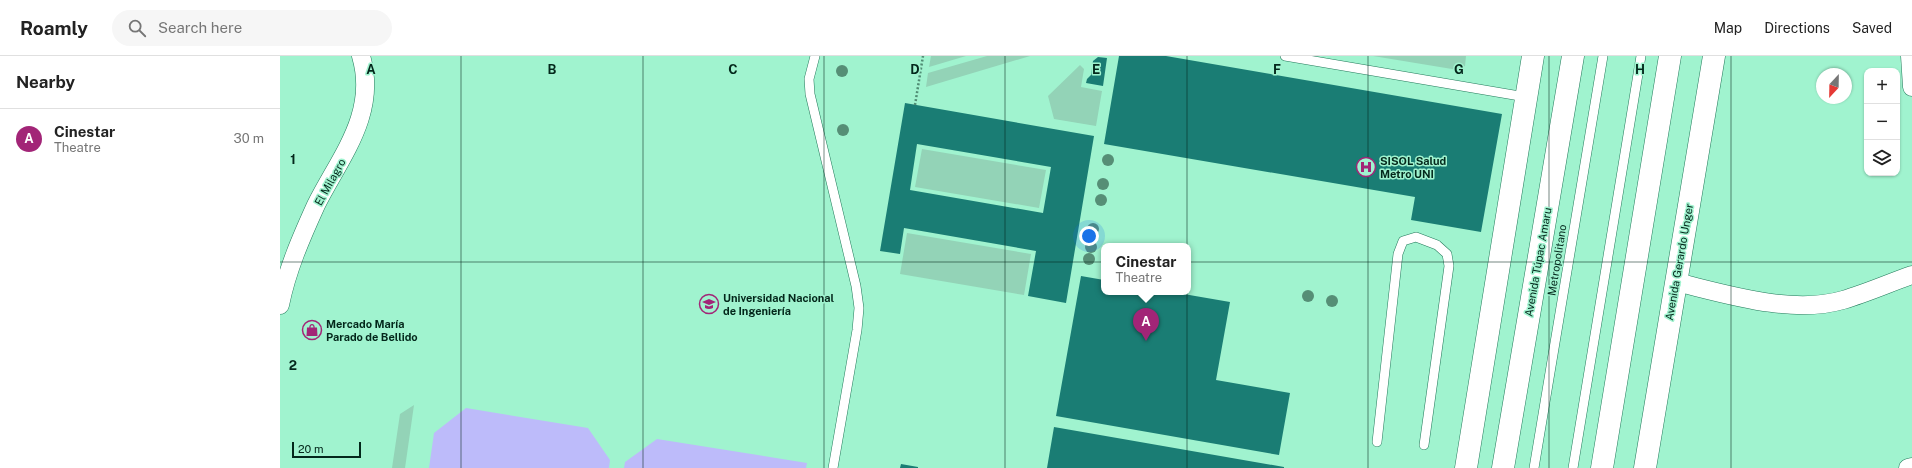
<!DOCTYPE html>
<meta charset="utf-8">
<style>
:root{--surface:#fff;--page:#f6f6f6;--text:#222;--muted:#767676;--line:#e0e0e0;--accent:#a22577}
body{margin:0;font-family:"Public Sans",sans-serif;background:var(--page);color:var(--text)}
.controls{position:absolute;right:12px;top:12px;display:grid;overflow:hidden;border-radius:8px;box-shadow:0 1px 3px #0004}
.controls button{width:36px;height:36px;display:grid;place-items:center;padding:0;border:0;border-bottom:1px solid var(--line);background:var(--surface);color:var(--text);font:20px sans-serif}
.compass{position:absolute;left:1536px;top:12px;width:36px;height:36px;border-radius:50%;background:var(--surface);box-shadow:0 1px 3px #0004;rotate:202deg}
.scale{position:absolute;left:12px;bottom:10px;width:69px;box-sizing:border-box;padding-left:4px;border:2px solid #03271b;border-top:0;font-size:11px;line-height:14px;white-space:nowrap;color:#03271b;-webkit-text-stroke:3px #a0f3cf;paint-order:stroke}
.you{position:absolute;left:809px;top:180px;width:14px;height:14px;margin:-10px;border:3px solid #fff;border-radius:50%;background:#1a73e8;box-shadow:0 0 0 6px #1a73e833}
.badge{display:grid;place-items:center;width:26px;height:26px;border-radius:50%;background:var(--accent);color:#fff;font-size:13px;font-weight:700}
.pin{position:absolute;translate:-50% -33px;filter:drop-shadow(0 1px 2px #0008)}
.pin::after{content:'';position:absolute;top:21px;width:14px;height:12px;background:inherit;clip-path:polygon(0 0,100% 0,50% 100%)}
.popup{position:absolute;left:821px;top:187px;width:90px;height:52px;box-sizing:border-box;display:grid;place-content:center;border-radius:8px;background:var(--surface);filter:drop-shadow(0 1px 3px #0005);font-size:13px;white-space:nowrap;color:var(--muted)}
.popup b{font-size:15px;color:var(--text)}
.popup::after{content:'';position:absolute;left:50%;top:100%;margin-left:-8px;border:8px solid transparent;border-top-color:var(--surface)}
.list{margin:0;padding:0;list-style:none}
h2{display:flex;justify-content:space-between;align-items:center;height:52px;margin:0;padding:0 16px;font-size:17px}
h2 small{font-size:13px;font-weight:400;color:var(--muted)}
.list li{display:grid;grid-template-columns:26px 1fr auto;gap:12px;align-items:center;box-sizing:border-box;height:60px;padding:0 16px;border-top:1px solid var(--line)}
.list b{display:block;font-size:15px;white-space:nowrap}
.list p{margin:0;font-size:13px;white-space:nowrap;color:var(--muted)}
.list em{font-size:13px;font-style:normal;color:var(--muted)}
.icon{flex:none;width:22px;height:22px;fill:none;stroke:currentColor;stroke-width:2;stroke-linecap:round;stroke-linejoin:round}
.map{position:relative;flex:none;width:1632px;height:412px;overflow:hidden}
header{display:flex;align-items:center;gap:24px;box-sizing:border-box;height:56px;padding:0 20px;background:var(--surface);border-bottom:1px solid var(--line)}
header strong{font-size:19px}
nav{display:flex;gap:22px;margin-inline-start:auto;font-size:14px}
.search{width:280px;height:36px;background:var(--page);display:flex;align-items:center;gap:10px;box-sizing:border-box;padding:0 14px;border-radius:22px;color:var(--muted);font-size:15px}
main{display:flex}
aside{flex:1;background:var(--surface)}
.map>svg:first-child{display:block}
.green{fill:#93d3b7}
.water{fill:#bdbbfa}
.building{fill:#1a7d74;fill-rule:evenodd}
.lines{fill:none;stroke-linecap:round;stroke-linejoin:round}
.lane-casing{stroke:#237a5b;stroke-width:10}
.street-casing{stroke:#237a5b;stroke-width:19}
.secondary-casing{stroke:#237a5b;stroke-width:23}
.primary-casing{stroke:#237a5b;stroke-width:23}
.path{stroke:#508c74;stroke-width:2.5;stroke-dasharray:2 2;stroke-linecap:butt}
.lane{stroke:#fff;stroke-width:9}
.street{stroke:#fff;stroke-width:18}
.secondary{stroke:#fff;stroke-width:22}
.primary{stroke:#fff;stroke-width:22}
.tree{fill:#568e76}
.grid{fill:none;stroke:#03271b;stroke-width:1;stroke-opacity:0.55}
.labels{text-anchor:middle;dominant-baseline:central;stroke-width:3;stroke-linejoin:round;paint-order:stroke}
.poi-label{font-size:11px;font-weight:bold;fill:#03271b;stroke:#a0f3cf;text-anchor:start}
.street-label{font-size:11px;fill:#03271b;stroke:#a0f3cf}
.grid-label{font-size:13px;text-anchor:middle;font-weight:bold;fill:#03271b;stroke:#a0f3cf;stroke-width:3;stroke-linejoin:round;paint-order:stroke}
</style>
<header>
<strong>Roamly</strong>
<div class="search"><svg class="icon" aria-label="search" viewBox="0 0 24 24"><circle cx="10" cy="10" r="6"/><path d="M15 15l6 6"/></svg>Search here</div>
<nav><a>Map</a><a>Directions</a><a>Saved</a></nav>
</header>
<main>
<aside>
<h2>Nearby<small></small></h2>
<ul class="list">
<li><span class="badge">A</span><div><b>Cinestar</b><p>Theatre</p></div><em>30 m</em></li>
</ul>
</aside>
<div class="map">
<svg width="1632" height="412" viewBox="0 0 1632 412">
<rect width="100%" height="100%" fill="#a0f3cf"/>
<path class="green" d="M651,0H686L649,11Z
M707,0H750L646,31L648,17Z
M1093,0H1186L1185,10L1178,14Z
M800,9L804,13L801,31L822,35L816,70L774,63L768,40Z
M642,93L766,114L759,152L635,131Z
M627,177L751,198L744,239L620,218Z
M134,349L125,412H112L120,358Z"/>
<path class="water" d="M186,352L308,372L330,404L329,412H149L154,377Z
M377,383L527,407L526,412H344L345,406Z"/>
<path class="building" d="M839,0H886L1222,58L1201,176L1131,164L1135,141L824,88Z
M818,1L827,2L823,30L806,27L807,23L811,19L813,5Z
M625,47L814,80L786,247L748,240L756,195L624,172L620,198L600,195ZM637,88L771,111L763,157L630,134Z
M801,220L824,224V236H892L950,246L936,324L1010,337L999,399L776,360Z
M774,371L1004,411V412H767Z
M621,408L638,411V412H620Z"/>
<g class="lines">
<defs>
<path id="lane" d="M535,0L529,23L530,38L576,230L579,252L577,274L553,412
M1005,0L1246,41
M1097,386L1118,198L1123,185L1136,181L1157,189L1167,198L1169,210L1144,389
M1254,412L1323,0
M1293,412L1361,0"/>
<path id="street" d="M1630,0L1632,31
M1396,226C1446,238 1512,259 1563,244C1587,237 1609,227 1632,219
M0,249C7,214 21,182 36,149C60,101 98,58 81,0
M1628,412L1632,411"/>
<path id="secondary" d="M1186,412L1253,0
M1365,412L1434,0"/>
<path id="primary" d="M1223,412L1293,0
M1322,412L1390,0"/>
</defs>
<use href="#lane" class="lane-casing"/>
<use href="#street" class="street-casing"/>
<use href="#secondary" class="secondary-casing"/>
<use href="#primary" class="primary-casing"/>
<path class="path" d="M635,49L643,0"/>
<use href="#lane" class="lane"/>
<use href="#street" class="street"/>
<use href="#secondary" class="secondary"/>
<use href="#primary" class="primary"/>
</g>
<g class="tree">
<circle cx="562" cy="15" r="6"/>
<circle cx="563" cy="74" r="6"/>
<circle cx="828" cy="104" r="6"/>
<circle cx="823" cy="128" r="6"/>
<circle cx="821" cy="144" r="6"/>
<circle cx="813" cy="173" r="6"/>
<circle cx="811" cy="191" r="6"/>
<circle cx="809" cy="203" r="6"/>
<circle cx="1028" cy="240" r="6"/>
<circle cx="1052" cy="245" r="6"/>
</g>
<path class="grid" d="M181,0V412M363,0V412M544,0V412M725,0V412M907,0V412M1088,0V412M1269,0V412M1451,0V412M0,206H1632"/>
<defs>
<symbol id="hospital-ring" viewBox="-11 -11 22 22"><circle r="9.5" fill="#a0f3cf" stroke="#a22577" stroke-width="1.5"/><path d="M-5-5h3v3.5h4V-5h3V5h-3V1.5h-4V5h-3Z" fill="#a22577"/></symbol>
<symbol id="university-ring" viewBox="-11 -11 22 22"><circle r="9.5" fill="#a0f3cf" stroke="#a22577" stroke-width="1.5"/><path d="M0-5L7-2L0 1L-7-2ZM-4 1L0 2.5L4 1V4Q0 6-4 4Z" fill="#a22577"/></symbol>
<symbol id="shop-ring" viewBox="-11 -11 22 22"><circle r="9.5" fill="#a0f3cf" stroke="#a22577" stroke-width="1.5"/><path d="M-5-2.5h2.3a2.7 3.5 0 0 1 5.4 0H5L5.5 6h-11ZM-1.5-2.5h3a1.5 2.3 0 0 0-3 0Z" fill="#a22577"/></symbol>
</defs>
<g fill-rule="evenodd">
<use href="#hospital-ring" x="1075" y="100" width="22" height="22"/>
<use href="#university-ring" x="418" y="237" width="22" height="22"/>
<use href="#shop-ring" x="21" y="263" width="22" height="22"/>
</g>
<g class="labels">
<g class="poi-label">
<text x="1100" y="105">SISOL Salud<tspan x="1100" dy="13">Metro UNI</tspan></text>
<text x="443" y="242">Universidad Nacional<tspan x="443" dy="13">de Ingeniería</tspan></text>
<text x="46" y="268">Mercado María<tspan x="46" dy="13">Parado de Bellido</tspan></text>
</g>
<g class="street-label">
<text transform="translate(50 126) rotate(-61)">El Milagro</text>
<text transform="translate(1277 204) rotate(-81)">Metropolitano</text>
<text transform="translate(1258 206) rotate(-80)">Avenida Túpac Amaru</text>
<text transform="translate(1399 206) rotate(-80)">Avenida Gerardo Unger</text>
</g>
</g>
<g class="grid-label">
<text x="91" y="18">A</text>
<text x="272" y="18">B</text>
<text x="453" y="18">C</text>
<text x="635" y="18">D</text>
<text x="816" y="18">E</text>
<text x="997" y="18">F</text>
<text x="1179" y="18">G</text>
<text x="1360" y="18">H</text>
<text x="13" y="108">1</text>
<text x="13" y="314">2</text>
</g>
</svg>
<div class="controls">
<button>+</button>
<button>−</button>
<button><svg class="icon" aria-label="layers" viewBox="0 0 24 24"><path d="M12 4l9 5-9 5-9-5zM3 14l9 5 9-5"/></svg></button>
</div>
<svg class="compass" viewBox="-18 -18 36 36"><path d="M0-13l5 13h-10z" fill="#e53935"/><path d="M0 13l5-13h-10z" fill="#767676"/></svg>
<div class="scale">20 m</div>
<div class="you"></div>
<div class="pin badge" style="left:866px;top:285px">A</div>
<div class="popup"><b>Cinestar</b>Theatre</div>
</div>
</main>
